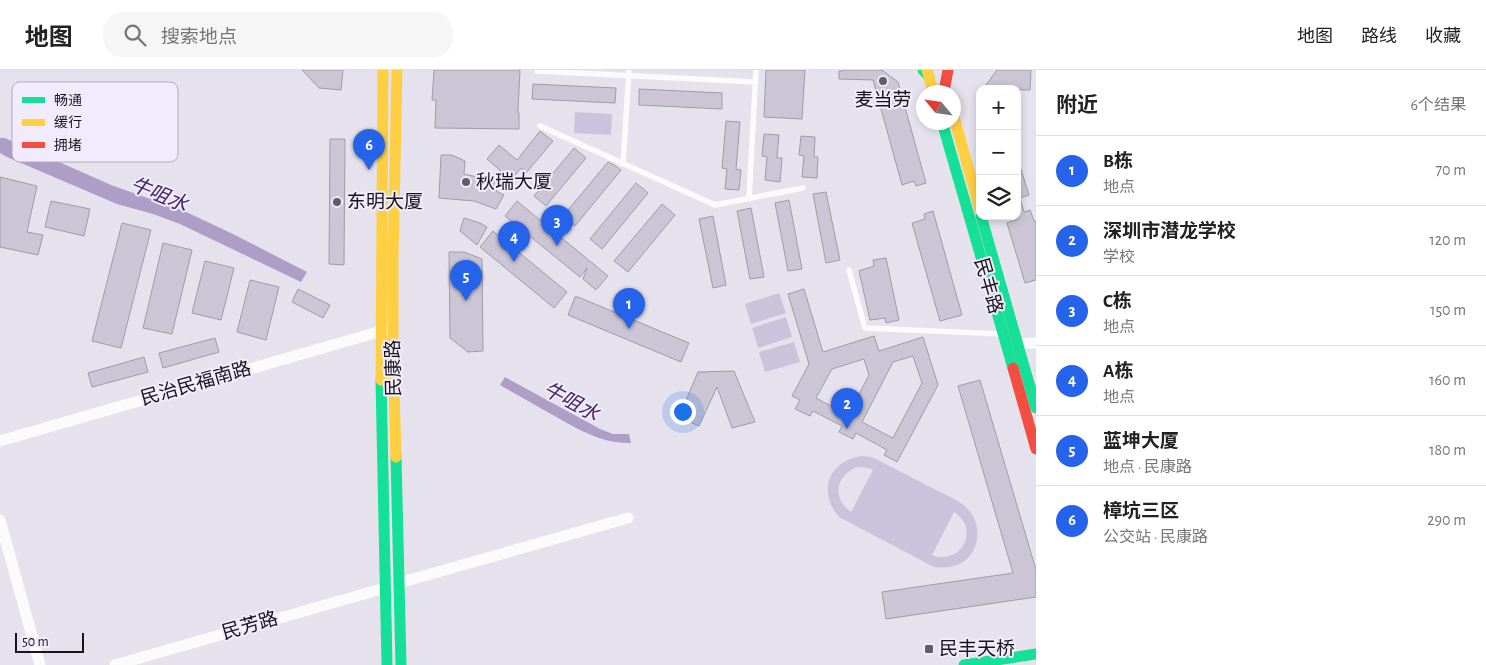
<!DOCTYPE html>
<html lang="zh">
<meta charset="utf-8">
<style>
:root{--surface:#fff;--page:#f6f6f6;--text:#222;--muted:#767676;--line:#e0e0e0;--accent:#2563eb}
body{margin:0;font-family:"Alegreya Sans","Noto Sans SC",sans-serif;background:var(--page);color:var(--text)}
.controls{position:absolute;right:15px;top:15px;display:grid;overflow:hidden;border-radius:10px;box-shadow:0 2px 8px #0003}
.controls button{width:45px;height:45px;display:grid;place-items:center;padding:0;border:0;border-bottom:1px solid var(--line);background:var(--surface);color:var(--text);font:25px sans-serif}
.compass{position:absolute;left:916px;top:15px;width:45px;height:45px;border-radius:50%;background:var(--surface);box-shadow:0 2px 8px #0003;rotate:299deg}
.scale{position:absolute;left:15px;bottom:12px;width:69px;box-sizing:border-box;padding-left:5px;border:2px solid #17151c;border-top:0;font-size:14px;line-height:18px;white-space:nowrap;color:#17151c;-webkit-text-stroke:4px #f1ebfc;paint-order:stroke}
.you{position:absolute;left:682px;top:341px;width:18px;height:18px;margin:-12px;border:4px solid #fff;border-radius:50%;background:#1a73e8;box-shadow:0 0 0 8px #1a73e833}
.badge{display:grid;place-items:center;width:32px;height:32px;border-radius:50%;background:var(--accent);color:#fff;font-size:16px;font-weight:700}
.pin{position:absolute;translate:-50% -41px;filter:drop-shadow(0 1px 2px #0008)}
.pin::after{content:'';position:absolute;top:26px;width:18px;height:15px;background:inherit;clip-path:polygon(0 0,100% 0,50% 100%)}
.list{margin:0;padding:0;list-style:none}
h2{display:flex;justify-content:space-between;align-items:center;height:65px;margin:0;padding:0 20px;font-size:21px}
h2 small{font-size:16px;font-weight:400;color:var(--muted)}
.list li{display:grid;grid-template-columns:32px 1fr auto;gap:15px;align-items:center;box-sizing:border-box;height:70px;padding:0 20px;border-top:1px solid var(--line)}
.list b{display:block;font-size:19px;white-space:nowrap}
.list p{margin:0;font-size:16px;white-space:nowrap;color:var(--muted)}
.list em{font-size:16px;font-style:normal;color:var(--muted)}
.icon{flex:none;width:28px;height:28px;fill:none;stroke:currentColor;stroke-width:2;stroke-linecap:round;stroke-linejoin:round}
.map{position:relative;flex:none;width:1036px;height:595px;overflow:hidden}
header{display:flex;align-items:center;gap:30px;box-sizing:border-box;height:70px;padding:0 25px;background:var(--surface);border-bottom:1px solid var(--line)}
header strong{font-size:24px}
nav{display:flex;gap:28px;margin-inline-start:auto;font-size:18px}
.search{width:350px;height:45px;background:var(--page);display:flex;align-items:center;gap:12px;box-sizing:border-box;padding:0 18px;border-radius:20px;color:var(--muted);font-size:19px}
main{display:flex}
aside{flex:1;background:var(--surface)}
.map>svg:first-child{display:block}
.green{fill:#cbc3db;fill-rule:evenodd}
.water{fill:#ad9dc7}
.building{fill:#cbc5d5;stroke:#9e9ca4;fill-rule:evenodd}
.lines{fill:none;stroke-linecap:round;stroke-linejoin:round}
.lane{stroke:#fbfbfc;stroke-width:5.5}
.street{stroke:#fbfbfc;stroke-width:11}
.fast{stroke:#16e098;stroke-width:11}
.slow{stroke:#ffcf43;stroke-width:11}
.jam{stroke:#f24e42;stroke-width:11}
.poi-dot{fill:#5f5d65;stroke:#f1ebfc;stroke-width:2}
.labels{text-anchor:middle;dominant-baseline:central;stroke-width:4;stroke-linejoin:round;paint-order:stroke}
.poi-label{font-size:19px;fill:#17151c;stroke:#f1ebfc;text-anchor:start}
.street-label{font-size:19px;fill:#17151c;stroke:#f1ebfc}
.water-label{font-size:20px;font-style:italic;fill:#442669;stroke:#f1ebfc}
.key{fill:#f1ebfc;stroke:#b0abb9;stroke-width:1}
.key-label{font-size:14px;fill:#17151c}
</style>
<header>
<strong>地图</strong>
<div class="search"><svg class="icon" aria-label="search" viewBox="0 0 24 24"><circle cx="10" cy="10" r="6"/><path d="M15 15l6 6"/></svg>搜索地点</div>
<nav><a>地图</a><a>路线</a><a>收藏</a></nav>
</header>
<main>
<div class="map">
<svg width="1036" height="595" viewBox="0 0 1036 595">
<rect width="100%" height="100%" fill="#e5e2ed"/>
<path class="green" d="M575,42L612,44L611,65L574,63Z
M779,223L786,243L751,254L745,234Z
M786,247L792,267L758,278L752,258Z
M794,272L800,292L765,302L759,282Z
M862,386L871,387L878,390C897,400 917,410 936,420C946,425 958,430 966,437C979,449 981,469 972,483C963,496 949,499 934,497L839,447C817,422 829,390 862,386ZM857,397L868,398L873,400L851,442C832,428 835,406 857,397ZM954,442C981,459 961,496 932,485Z"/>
<path class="water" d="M0,68H5L111,115L184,141L233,164L307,202L301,212L180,154L153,144L117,134L7,87L0,83Z
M505,307L600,359L613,364H629L631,373C601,374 576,358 551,344C534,334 517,325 500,315Z"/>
<path class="building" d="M302,0H343L341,20L319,18Z
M434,0H520L518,42L519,43V59L435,58L436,30H432Z
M766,0H805L802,49L764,47Z
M843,0H882L898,12L926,113L916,116L914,111L902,115L873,10L839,9V1H843Z
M997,0H1031L1030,20L983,19Z
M533,14L616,18L615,33L532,29Z
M639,19L722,23V39L639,35Z
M726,51L740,52L736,99L741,100L739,120L725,119L727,99L722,98Z
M540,61L553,71L526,103L521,98L511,110L487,89L499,75L517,90Z
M764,64L779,65L777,88H782L780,112L765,110L767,87L762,86Z
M801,66L815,67L814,87H818L817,108L802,107L804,86L799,85Z
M330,69H345L344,195L329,194Z
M574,78L586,88L546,136L534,126Z
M441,85H452L465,91L464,104L495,111L493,117L497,118L496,121L504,125L496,139L474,131L439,128Z
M608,92L614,95L621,100L575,156L563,146Z
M1017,93H1019L1029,125L1020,128L1024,142L1030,140L1034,151H1036V210L1025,213L1007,153L1018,149Z
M0,107L37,116L27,162L43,165L38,185L0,177Z
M636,113L648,123L602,179L590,169Z
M826,122L840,190L826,193L813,124Z
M789,130L802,199L788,201L775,133Z
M51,131L90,139L84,166L45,157Z
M517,131L608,206L596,220L583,209L587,198L580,207L505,146Z
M662,134L675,145L628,202L614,191Z
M751,138L764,207L750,209L737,141Z
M933,141L962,245L940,251L912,153L925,149L924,144Z
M713,146L726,215L713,218L699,149Z
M464,148L480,153L487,157L477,175L460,161Z
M122,153L151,160L121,278L92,271Z
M493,161L567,222L554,238L480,177Z
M163,173L192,180L172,264L143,258Z
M449,182H464L482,189L483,281L468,282L450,268Z
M886,188L899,250L886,253L885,248L870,250L859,201L874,196L873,190Z
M205,191L234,198L221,250L192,243Z
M250,210L279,217L266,270L237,262Z
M298,219L330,235L323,248L292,232Z
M804,219L823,282L874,266L879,281L923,267L938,315L897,392L884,385L887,380L856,363L853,369L839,362L842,356L813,341L810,346L795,339L800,330L792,326L809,294L788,224ZM913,286L922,313L893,368L862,352L893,292ZM864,289L869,305L848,345L816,328L832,299Z
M575,227H578L689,273L681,292L568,245Z
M215,268L219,282L163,298L159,283Z
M144,287L148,302L92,317L88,303Z
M734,301L755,352L732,358L717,317L699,356L679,347L698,302Z
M980,310L1036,500V527L886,549L882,522L1013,503L958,316Z"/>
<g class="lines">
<path class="lane" d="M537,1L756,12
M540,56L715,135L803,118
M623,94L629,0
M749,128L756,0
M849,200L865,258L1002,264"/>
<path class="street" d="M1018,274L1036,273
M0,371L385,260
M0,450L40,595
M399,513L628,448
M115,595L385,518"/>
<path class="fast" d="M923,0L929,7
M942,52L1013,298
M981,146L1036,338
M381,310L387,595
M396,387L401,595
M964,595L1036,584"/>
<path class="slow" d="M927,0L933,22
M954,47L980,140
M381,310L383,0
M396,387L393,283V189L397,0"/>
<path class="jam" d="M945,16L948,0
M1013,298L1036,379"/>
</g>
<g class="poi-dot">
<circle cx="883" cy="11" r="5"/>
<circle cx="466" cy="112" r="5"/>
<circle cx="337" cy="132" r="5"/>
<rect x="924" y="574" width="10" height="10" rx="2.5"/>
</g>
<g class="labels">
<g class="poi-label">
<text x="883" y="30" text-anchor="middle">麦当劳</text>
<text x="476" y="112">秋瑞大厦</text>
<text x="347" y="132">东明大厦</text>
<text x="939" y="579">民丰天桥</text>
</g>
<g class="street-label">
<text transform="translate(988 216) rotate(74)">民丰路</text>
<text transform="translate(394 298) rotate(-91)">民康路</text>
<text transform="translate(196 314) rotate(-16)">民治民福南路</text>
<text transform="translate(250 556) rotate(-16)">民芳路</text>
</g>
<g class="water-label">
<text transform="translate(159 125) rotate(22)">牛咀水</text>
<text transform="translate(571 332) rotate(28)">牛咀水</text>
</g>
</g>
<rect x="12" y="12" width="166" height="80" rx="8" class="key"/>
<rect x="22" y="27" width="23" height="6" fill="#16e098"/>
<rect x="22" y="49" width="23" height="7" fill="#ffcf43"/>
<rect x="22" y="72" width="23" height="6" fill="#f24e42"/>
<g class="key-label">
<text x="54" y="35">畅通</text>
<text x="54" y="57">缓行</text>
<text x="54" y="80">拥堵</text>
</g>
</svg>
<div class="controls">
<button>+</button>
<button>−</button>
<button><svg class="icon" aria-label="layers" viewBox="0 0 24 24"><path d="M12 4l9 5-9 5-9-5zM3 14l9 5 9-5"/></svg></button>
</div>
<svg class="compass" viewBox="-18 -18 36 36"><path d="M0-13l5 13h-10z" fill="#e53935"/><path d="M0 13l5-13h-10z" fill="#767676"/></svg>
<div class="scale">50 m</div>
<div class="you"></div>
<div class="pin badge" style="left:629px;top:259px">1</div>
<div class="pin badge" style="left:847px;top:359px">2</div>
<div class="pin badge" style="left:557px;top:176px">3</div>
<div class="pin badge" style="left:514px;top:192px">4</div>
<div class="pin badge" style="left:466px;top:231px">5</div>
<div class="pin badge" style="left:369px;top:100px">6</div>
</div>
<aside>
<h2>附近<small>6个结果</small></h2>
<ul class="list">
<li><span class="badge">1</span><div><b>B栋</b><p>地点</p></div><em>70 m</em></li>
<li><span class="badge">2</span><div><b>深圳市潜龙学校</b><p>学校</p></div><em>120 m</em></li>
<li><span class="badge">3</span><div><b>C栋</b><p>地点</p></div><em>150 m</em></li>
<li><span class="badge">4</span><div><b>A栋</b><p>地点</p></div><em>160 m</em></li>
<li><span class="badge">5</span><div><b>蓝坤大厦</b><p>地点 · 民康路</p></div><em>180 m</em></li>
<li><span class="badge">6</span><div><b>樟坑三区</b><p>公交站 · 民康路</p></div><em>290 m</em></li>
</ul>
</aside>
</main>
